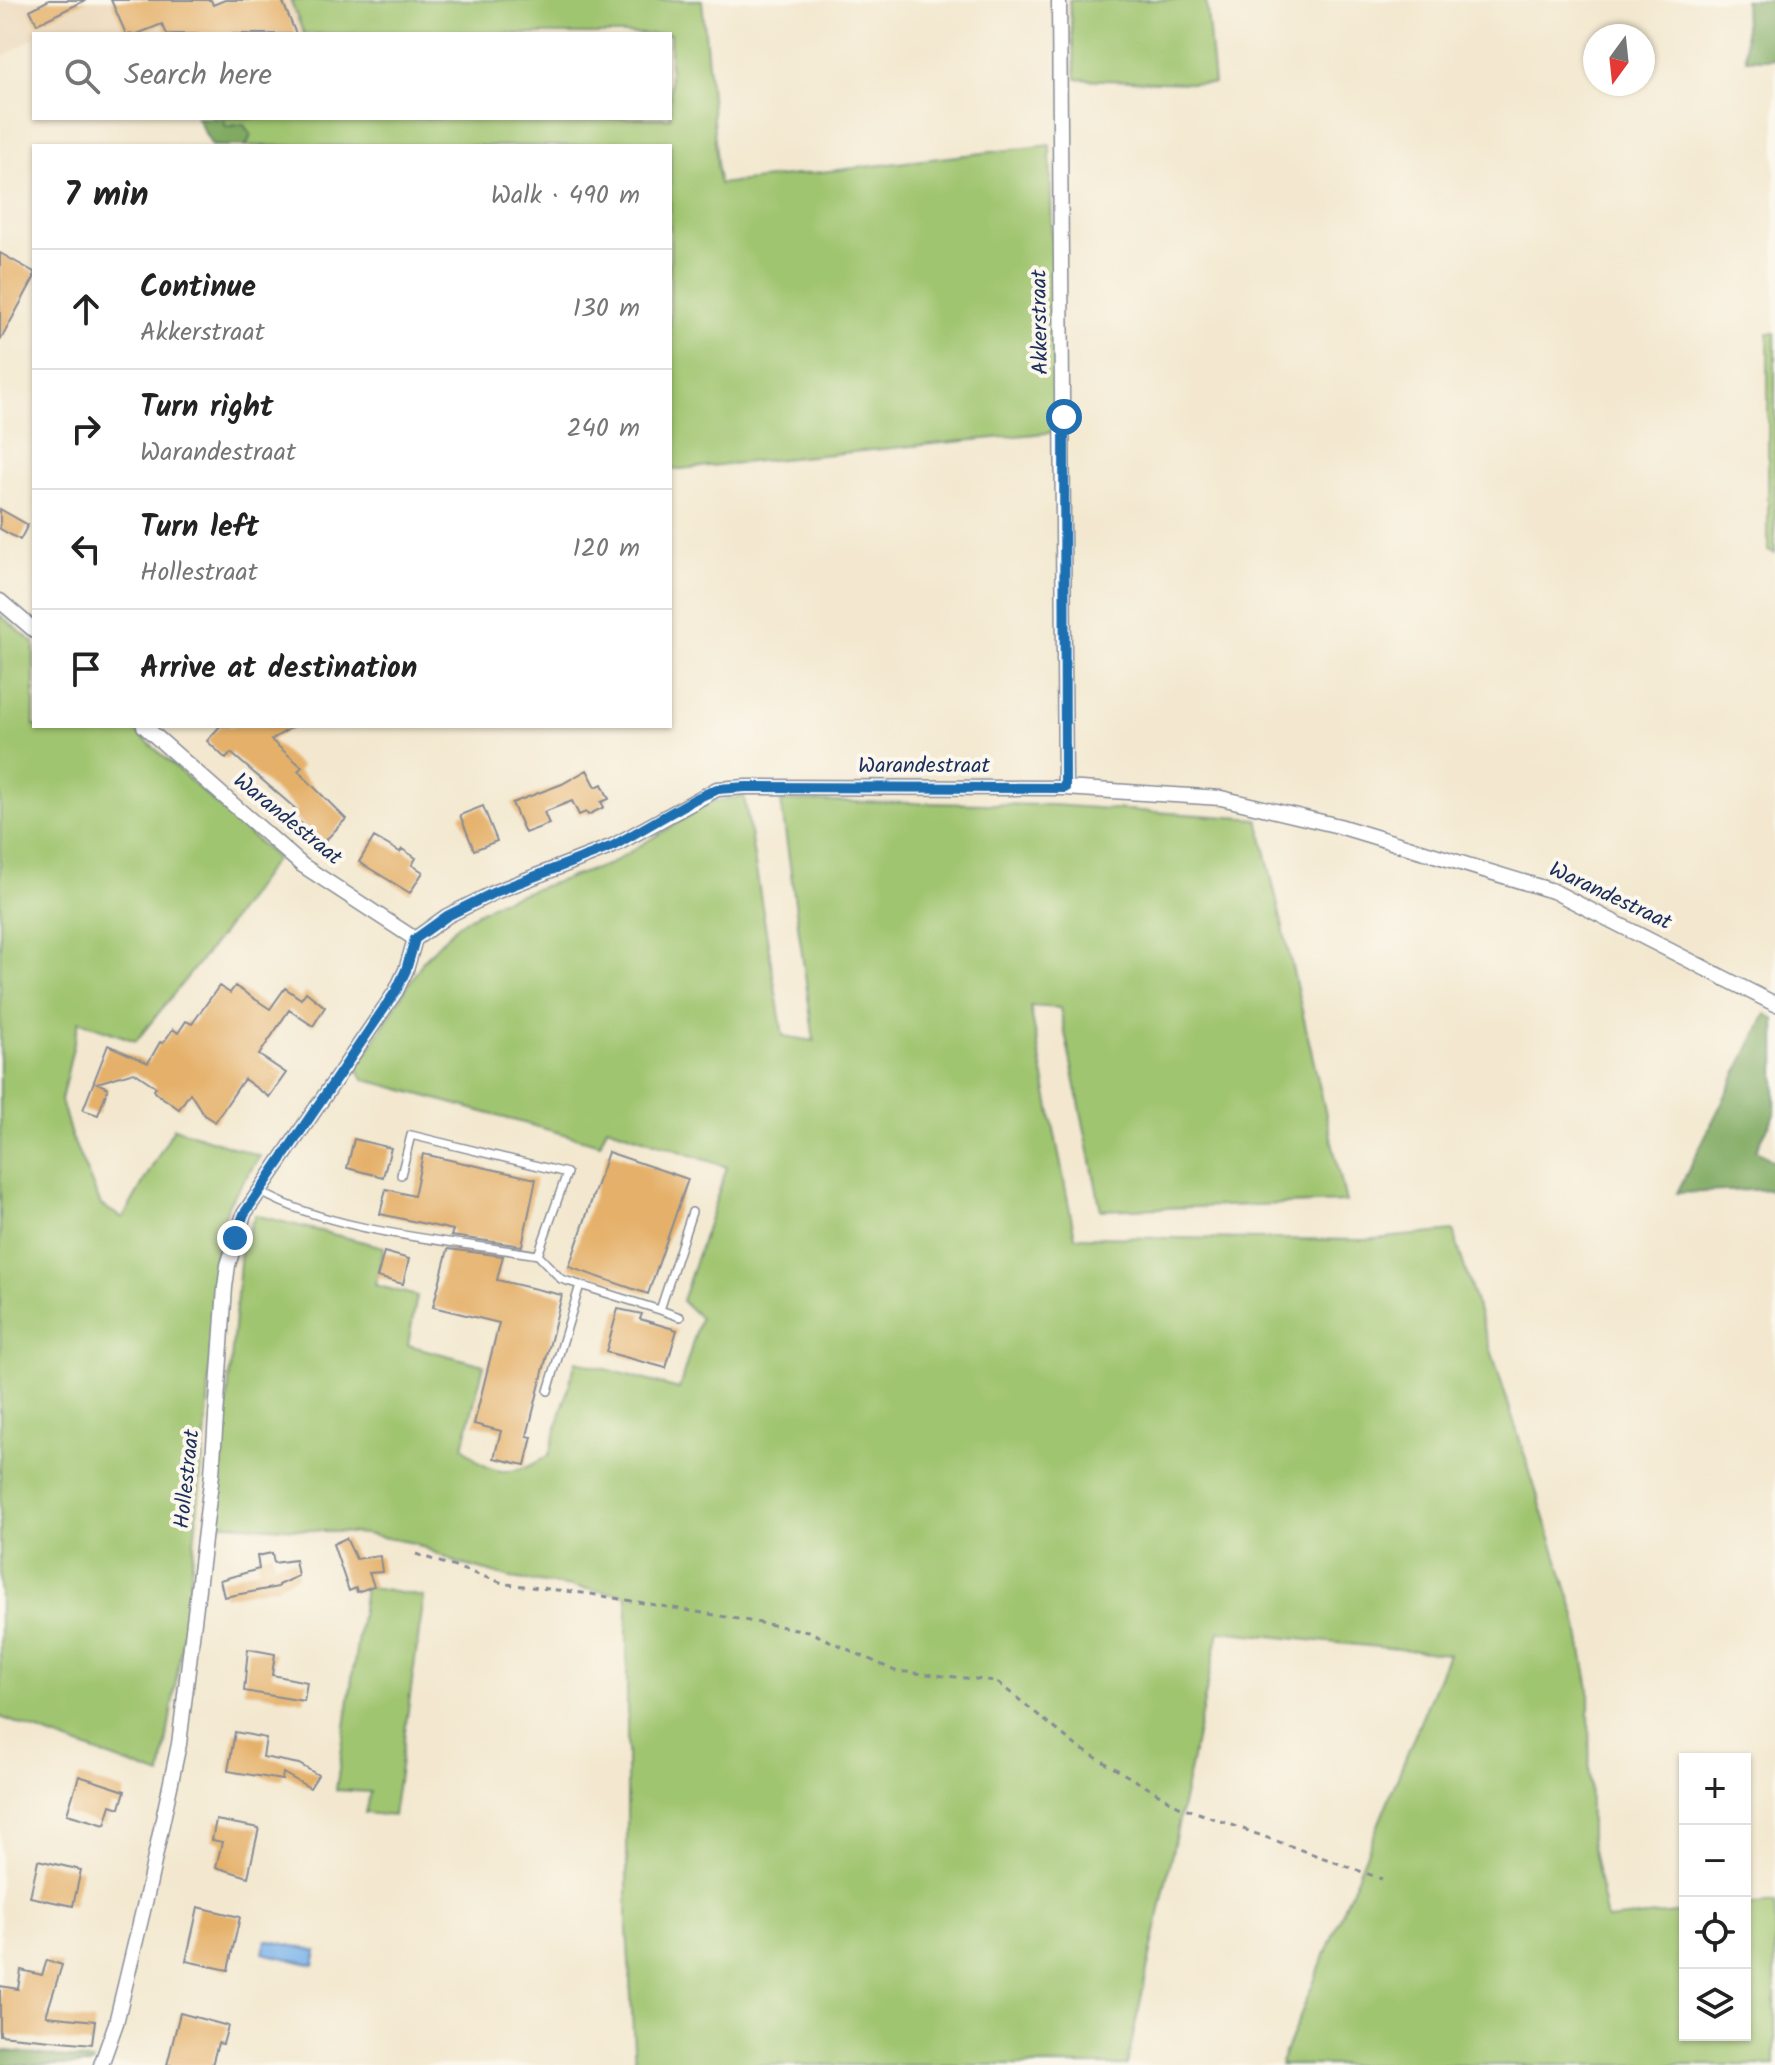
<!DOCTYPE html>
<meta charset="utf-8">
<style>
:root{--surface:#fff;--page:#f6f6f6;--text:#222;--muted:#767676;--line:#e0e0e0}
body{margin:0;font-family:Kalam,sans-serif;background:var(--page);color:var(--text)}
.controls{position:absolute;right:24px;bottom:24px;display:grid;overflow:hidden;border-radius:0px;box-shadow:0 2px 6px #0004}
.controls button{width:72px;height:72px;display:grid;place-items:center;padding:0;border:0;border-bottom:2px solid var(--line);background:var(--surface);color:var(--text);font:40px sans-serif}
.compass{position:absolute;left:1583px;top:24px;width:72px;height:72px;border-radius:50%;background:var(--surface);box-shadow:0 2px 6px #0004;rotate:195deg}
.stop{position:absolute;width:24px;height:24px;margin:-18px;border:6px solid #1f6fb2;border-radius:50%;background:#fff}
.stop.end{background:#1f6fb2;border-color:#fff;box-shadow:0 2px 8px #0008}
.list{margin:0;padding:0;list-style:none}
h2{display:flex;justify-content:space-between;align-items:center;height:104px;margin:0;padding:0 32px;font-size:34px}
h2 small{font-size:26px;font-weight:400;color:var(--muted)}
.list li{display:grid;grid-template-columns:52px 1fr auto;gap:24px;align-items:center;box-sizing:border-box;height:120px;padding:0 32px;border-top:2px solid var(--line)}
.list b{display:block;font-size:30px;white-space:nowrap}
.list p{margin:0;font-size:26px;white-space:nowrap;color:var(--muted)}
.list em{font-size:26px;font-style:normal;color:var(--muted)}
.icon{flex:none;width:44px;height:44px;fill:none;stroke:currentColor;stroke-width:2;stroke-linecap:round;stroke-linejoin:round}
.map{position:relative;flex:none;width:1775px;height:2065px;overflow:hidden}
.search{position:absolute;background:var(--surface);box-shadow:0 2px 6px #0004;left:32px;top:32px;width:640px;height:88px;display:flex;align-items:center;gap:20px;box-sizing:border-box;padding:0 28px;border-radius:0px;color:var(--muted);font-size:30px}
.panel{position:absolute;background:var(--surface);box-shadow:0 2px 6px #0004;left:32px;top:144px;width:640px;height:584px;border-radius:0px}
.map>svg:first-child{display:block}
.built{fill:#ecd8ba}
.green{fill:#a0c570;stroke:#5e7a67;stroke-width:2}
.forest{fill:#80aa62;stroke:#4e6c60;stroke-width:2}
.water{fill:#7ab3ea;stroke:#4a71a4;stroke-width:2}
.building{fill:#e5b16a}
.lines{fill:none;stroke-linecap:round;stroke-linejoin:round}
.service-casing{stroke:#878c96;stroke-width:10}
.minor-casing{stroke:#878c96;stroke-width:17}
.path{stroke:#878c96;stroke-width:3;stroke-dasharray:6 6;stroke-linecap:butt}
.service{stroke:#fff;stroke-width:7}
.minor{stroke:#fff;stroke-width:14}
.route{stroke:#1f6fb2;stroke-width:10}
.labels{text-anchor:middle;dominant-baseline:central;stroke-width:8;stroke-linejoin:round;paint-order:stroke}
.street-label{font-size:22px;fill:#1b2f5e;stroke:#fbf7ec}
</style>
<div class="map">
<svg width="1775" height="2065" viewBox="0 0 1775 2065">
<rect width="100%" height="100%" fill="#fbf7ec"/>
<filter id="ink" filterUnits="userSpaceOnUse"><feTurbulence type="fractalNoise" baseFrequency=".0125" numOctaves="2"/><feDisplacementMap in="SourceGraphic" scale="16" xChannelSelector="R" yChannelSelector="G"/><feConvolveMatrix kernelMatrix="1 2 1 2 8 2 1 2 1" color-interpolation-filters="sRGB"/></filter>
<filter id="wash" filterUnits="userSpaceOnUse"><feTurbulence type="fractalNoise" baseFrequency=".006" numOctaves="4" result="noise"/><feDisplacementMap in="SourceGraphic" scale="32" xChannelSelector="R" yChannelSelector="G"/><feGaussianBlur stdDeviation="1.8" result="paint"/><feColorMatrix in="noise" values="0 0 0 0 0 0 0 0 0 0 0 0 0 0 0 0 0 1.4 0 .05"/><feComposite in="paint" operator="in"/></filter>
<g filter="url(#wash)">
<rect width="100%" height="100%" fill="#f3e8cf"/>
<path class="built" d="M0,0H295L291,3L304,34H108L81,27L54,29L43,34H34V38L0,58Z"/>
<path class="green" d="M295,0H702L719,184L1050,145L1056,432L670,470V146H246L251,135L243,124L226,127L223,118H670V34H304L291,2Z
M1069,0H1206L1214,84L1076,79Z
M1768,333H1775V553L1768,550Z
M0,615L34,643V726H130L276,858L221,935L136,1041L79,1021L61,1100L71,1136L101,1205L123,1218L174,1128L260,1156L229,1203L216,1244L208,1408L187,1611L161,1776L0,1717Z
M744,796L783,1036L814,1041L781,801L1052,805L1258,819L1346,1202L1101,1210L1060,1008L1030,1006L1075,1237L1365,1240L1453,1231L1576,1616L1589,1689L1590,1835L1607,1920L1685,1912V2035H1745V1906L1775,1903V2065H1280L1448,1654L1219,1631L1127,2065H635L627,1929V1595L511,1578L455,1562L414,1543L365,1534L216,1523L241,1252L255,1215L384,1247L375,1285L417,1296L408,1345L484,1365L463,1446C489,1479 516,1477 549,1455L576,1361L679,1389L700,1318L682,1301L727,1167L607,1127L600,1144L363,1079L357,1068L423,961L457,925L499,901L610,864L711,802Z
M365,1587L424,1597L393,1816L365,1813L370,1792L336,1790Z"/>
<path class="forest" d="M1744,0H1775V59H1746Z
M197,118H223L226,127L243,124L251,135L246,146H212Z
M1766,1014L1775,1019V1114L1756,1150L1775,1162V1189L1677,1193Z
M0,2050L93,2061L92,2065H0Z"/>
<path class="water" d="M266,1940L317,1951L314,1965L263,1953Z"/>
<g id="blocks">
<path class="building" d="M49,0H86L37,24L30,10Z
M111,0H211L213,5L225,0H282L296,34H167L162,24L137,34H126Z
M0,253L34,272V278L0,341Z
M0,509L28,525L20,540L0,529Z
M220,726H294L271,740L302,767L298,771L346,819L323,843L292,815L297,810L231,753L226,759L207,741Z
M587,770L596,787L602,784L609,799L601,802L604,807L588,815L586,812L579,815L572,801L544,812L549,824L525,833L512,803L562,784Z
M483,806L497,841L474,850L460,815Z
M374,837L400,852L402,849L416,858L412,865L423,872L410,893L359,862Z
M219,986L230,993L235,986L270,1009L285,988L301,999L306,992L325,1007L313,1026L289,1010L259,1055L286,1073L269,1097L244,1079L215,1122L204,1115L190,1093L179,1109L156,1093L154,1090L156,1087L134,1072L97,1083L108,1088L98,1115L83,1110L108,1045L148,1063L160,1042L163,1043L173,1029L178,1033L186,1021L192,1024Z
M354,1139L391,1148L383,1177L347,1168Z
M608,1152L688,1179L648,1294L569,1267Z
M423,1154L536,1179L522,1246L451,1236L453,1230L380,1214L386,1189L414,1196Z
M448,1249L503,1256L497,1280L562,1295L527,1436L532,1437L525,1465L494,1458L501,1431L474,1424L499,1323L433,1307Z
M384,1252L409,1259L403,1284L377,1277Z
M618,1309L642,1314L640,1319L677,1330L666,1368L606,1352Z
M346,1538L356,1559L380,1556L382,1572L369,1573L374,1586L357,1592L356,1588L349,1591L333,1544Z
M272,1553L274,1563L295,1560L298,1576L278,1585V1587L224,1597L220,1580L259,1569L257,1556Z
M248,1649L275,1654L272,1675L307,1682L304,1701L244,1691Z
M235,1732L266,1738L263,1757L299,1764L318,1775L310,1788L283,1773L282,1780L228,1771Z
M79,1776L125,1791L120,1808L111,1805L105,1825L67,1814Z
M216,1820L259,1828L248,1877L216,1867L222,1842L212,1840Z
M38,1860L81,1870L73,1906L30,1897Z
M198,1907L240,1917L228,1970L186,1961Z
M47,1960L62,1965L46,2016L95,2021L92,2044L0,2035V1986L18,1989L21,1970L42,1975Z
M180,2013L228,2026L223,2044L218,2043L212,2065H167Z"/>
</g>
</g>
<g filter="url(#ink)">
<use href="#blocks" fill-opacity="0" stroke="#878c96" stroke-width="2"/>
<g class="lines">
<defs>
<path id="service" d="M259,1191C333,1233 453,1241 538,1255L567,1173L411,1135L401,1175
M538,1255L561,1279L660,1310L692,1212
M660,1310L680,1317
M548,1391L580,1285"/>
<path id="minor" d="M1059,0L1065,788
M0,601L34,630
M144,726L302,865L415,939
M415,939L447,916L495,892L613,846L717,789L746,787L1065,788L1221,798L1339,826L1553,891L1775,1004
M101,2065L116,2023L148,1890L179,1744L212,1474L225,1287L228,1265L244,1214L396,991L406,970L415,939"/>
</defs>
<use href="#service" class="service-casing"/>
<use href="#minor" class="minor-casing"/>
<path class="path" d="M416,1554L506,1584L591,1594L808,1631L895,1671L996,1681L1078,1747L1179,1806L1382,1879"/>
<use href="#service" class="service"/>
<use href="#minor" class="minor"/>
</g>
</g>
<g class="lines" filter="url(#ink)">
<path class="route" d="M235,1238L244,1214L396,991L406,970L415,939L447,916L495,892L613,846L695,799L717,789L746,787L1065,788L1064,417"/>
</g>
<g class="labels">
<g class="street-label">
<text transform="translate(1041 322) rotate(-91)">Akkerstraat</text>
<text x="924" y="766">Warandestraat</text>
<text transform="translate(287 820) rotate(39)">Warandestraat</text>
<text transform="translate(1610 897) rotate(25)">Warandestraat</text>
<text transform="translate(188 1479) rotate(-84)">Hollestraat</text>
</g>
</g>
</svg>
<div class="controls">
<button>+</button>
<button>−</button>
<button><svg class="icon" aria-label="locate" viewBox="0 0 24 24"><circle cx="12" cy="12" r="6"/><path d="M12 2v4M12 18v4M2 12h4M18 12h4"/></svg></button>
<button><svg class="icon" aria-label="layers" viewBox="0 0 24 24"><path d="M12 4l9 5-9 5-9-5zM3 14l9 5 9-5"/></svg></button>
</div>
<svg class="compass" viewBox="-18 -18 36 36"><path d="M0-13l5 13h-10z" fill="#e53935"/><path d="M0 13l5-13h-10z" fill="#767676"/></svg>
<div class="stop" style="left:1064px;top:417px"></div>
<div class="stop end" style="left:235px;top:1238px"></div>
<div class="search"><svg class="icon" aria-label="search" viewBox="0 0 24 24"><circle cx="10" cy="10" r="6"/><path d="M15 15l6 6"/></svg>Search here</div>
<section class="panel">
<h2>7 min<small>Walk · 490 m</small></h2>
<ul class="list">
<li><svg class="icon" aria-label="ahead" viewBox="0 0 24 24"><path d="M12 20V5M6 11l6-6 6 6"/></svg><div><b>Continue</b><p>Akkerstraat</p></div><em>130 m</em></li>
<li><svg class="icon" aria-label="right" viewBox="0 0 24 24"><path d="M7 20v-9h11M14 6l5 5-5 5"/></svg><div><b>Turn right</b><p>Warandestraat</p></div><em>240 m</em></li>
<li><svg class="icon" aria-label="left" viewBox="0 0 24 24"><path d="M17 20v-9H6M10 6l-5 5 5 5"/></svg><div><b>Turn left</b><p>Hollestraat</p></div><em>120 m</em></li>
<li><svg class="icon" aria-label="arrive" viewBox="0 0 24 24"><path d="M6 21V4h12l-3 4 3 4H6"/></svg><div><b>Arrive at destination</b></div></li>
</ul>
</section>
</div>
